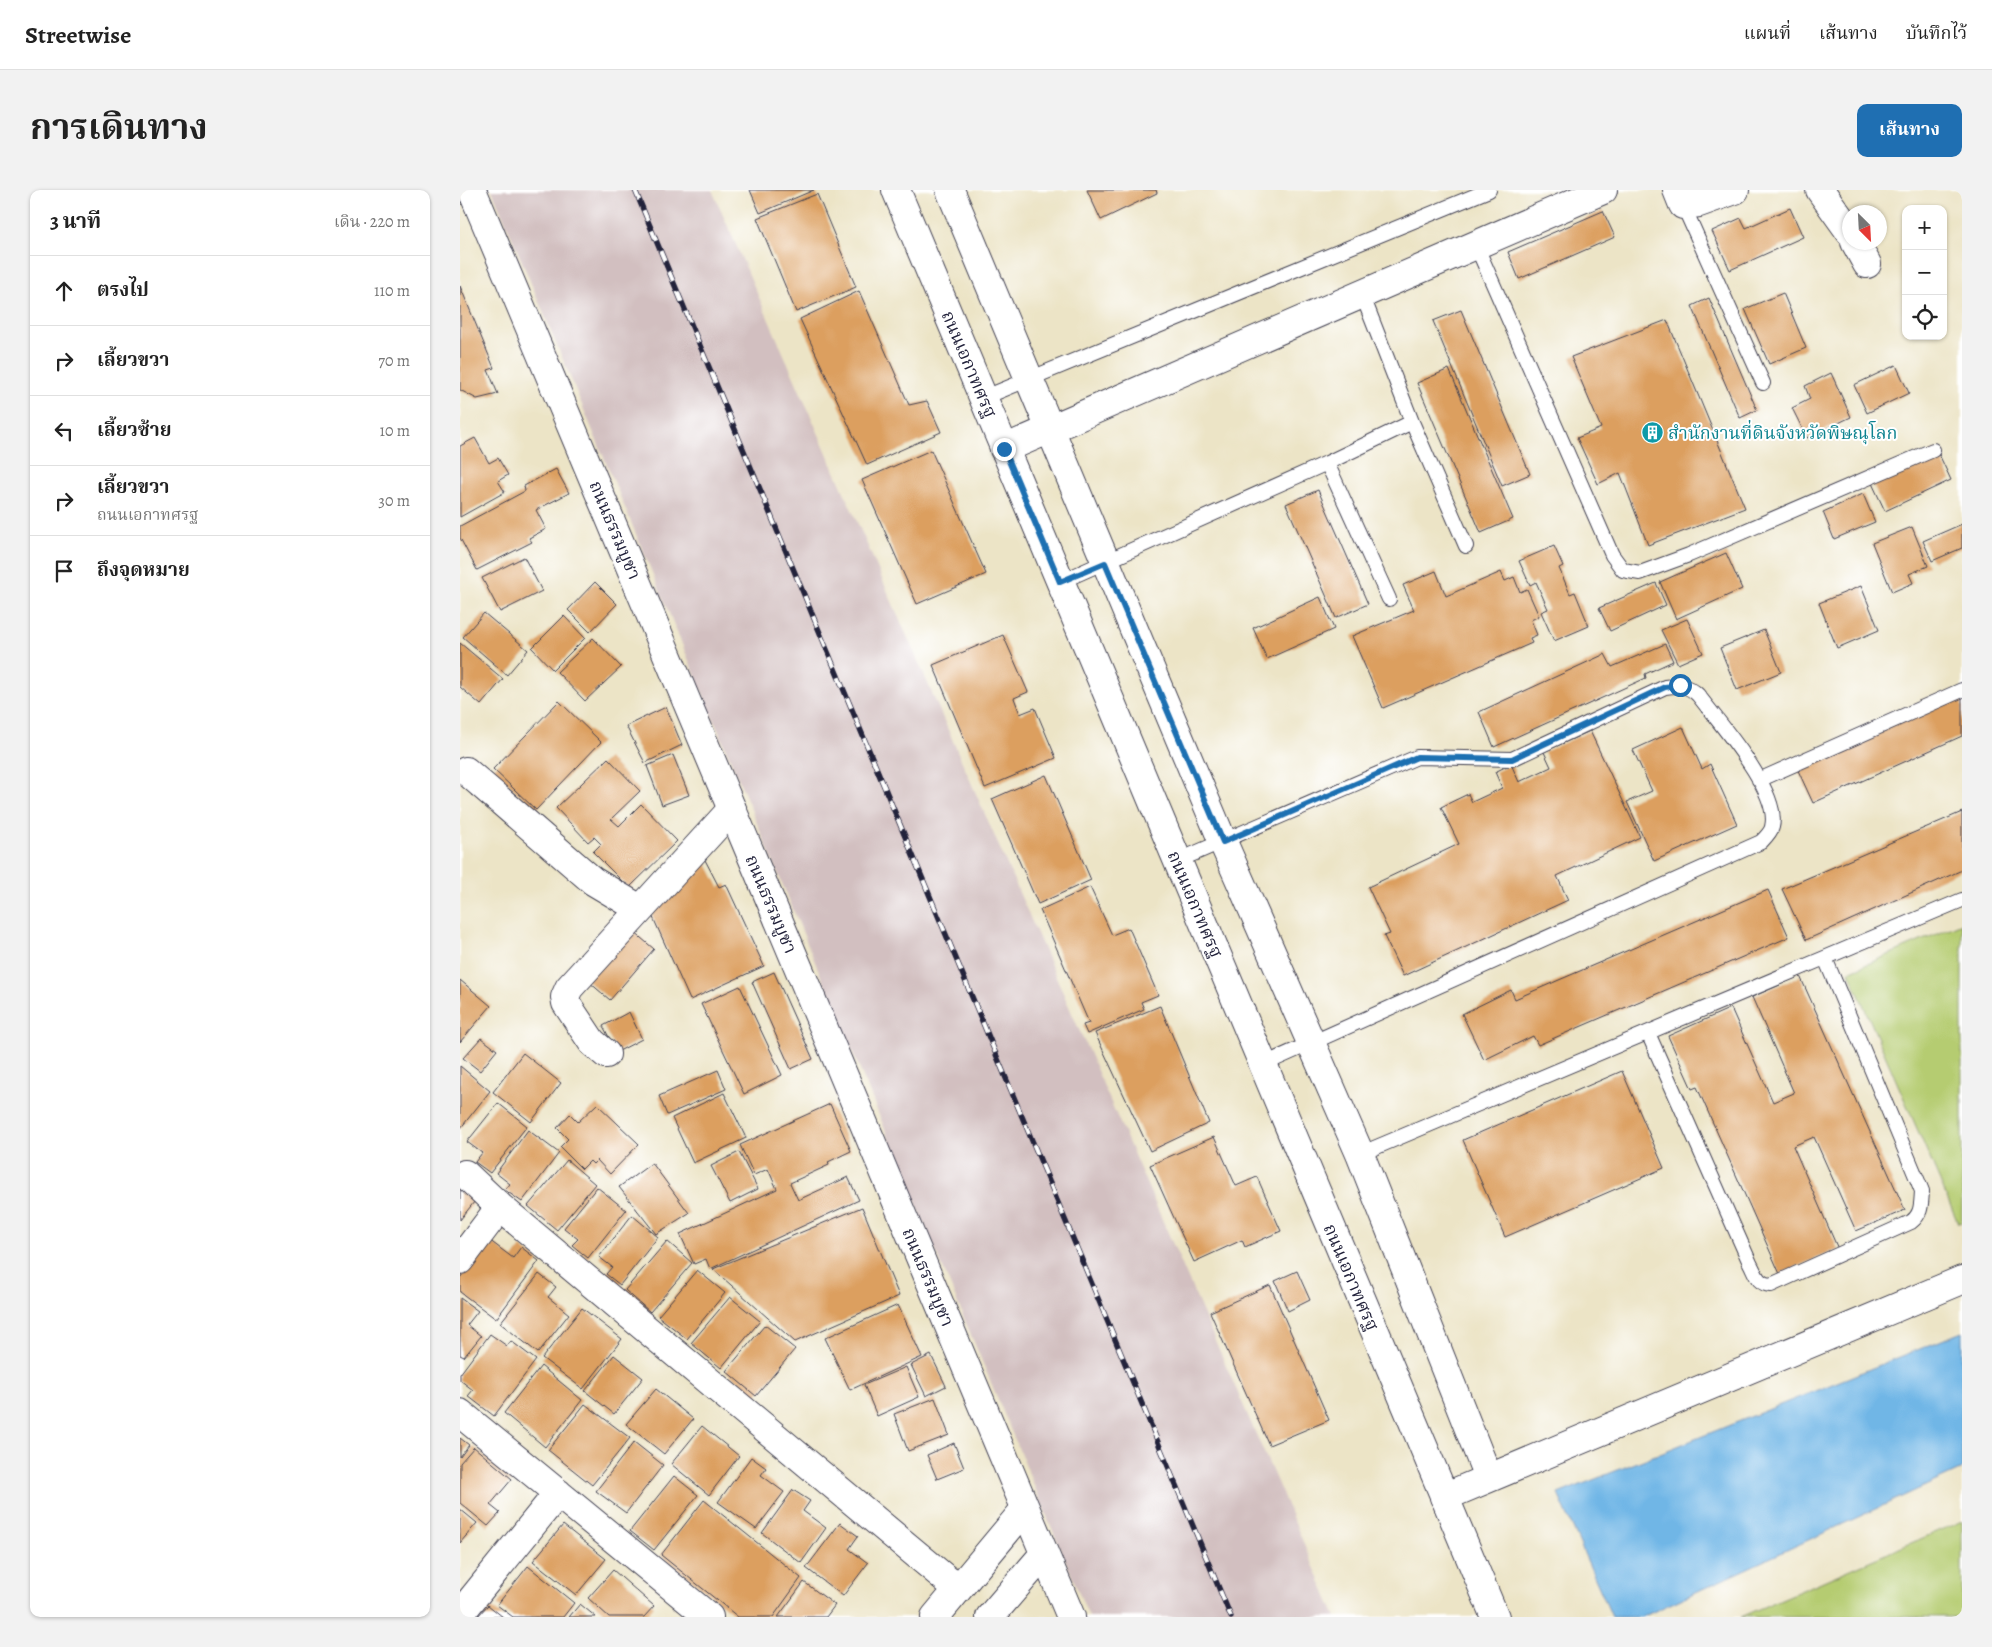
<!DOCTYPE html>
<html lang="th">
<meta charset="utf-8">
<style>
:root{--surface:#fff;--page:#f2f2f2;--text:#222;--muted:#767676;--line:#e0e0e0;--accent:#1f6fb2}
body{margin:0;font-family:Alegreya,"Noto Serif Thai",serif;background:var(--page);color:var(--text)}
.controls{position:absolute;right:15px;top:15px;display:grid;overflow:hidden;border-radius:10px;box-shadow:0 1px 4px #0004}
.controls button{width:45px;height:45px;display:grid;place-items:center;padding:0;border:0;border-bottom:1px solid var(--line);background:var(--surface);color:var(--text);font:25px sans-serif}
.compass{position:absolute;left:1382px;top:15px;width:45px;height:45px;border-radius:50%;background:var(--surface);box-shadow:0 1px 4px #0004;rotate:156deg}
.stop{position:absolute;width:15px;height:15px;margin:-11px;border:4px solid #1f6fb2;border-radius:50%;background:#fff}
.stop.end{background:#1f6fb2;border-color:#fff;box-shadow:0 1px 5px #0008}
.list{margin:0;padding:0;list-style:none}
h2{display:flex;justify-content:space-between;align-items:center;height:65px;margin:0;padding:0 20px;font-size:21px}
h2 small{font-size:16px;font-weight:400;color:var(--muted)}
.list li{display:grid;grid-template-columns:32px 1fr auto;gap:15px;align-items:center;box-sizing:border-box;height:70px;padding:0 20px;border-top:1px solid var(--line)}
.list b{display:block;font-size:19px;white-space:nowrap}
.list p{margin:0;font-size:16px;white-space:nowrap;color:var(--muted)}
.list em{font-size:16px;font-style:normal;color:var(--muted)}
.icon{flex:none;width:28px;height:28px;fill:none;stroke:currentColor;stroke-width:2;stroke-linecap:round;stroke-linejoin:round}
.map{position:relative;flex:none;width:1502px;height:1427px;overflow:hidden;border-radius:10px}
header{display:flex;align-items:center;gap:30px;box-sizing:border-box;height:70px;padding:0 25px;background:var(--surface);border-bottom:1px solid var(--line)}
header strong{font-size:24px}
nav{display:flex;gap:28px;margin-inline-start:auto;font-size:18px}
.intro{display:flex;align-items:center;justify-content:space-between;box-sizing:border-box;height:120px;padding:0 30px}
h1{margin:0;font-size:35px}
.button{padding:12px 22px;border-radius:10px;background:var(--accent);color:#fff;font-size:18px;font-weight:700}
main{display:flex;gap:30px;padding:0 30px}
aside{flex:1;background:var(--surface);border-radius:10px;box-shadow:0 1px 4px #0004}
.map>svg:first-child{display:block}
.industrial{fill:#d2bfc0}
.green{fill:#b5cc71;stroke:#6c7756}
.water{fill:#70b6e6;stroke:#496c90}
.building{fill:#dc9f5e}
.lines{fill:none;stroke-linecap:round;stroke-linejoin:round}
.service-casing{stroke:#403f50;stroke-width:16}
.minor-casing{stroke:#403f50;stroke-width:30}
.tertiary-casing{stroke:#403f50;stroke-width:30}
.secondary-casing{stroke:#403f50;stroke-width:30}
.service{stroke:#fff;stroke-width:14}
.minor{stroke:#fff;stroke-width:28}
.tertiary{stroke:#fff;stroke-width:28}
.secondary{stroke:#fff;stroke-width:28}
.rail-casing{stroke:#22223b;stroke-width:5.5}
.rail{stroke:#fff;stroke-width:4;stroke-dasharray:11;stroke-linecap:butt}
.route{stroke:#1f6fb2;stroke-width:6}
.labels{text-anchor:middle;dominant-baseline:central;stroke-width:4;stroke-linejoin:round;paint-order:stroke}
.street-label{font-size:18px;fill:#22223b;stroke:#fff}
.culture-label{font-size:18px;fill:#0d838f;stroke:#fff;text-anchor:start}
</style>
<header>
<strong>Streetwise</strong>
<nav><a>แผนที่</a><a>เส้นทาง</a><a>บันทึกไว้</a></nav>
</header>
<div class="intro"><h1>การเดินทาง</h1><a class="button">เส้นทาง</a></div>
<main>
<aside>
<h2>3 นาที<small>เดิน · 220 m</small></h2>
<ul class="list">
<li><svg class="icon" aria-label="ahead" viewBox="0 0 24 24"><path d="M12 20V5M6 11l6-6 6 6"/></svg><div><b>ตรงไป</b></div><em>110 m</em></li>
<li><svg class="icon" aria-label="right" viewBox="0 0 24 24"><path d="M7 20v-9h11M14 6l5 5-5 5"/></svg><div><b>เลี้ยวขวา</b></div><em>70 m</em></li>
<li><svg class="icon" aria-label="left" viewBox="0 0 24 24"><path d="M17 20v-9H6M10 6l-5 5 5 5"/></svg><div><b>เลี้ยวซ้าย</b></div><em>10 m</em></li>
<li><svg class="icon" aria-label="right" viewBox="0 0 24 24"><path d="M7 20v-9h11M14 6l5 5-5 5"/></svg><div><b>เลี้ยวขวา</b><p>ถนนเอกาทศรฐ</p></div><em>30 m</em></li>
<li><svg class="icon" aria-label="arrive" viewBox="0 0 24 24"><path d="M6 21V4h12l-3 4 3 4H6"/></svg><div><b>ถึงจุดหมาย</b></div></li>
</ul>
</aside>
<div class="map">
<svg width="1502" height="1427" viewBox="0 0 1502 1427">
<rect width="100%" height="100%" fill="#fff"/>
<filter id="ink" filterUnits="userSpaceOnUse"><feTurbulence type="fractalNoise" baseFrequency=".02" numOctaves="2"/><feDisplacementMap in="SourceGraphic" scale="10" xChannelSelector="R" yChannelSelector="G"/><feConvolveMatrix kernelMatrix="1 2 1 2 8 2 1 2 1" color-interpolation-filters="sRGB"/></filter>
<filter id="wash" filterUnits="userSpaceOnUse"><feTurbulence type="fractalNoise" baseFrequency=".0096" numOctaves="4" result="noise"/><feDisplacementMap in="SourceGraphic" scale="20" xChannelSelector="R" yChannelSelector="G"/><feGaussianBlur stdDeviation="1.12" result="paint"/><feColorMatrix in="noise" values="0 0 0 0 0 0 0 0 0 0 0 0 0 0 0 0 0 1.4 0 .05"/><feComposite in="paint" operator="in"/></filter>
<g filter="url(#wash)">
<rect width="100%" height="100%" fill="#ece4c6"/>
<path class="industrial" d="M32,0H252L876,1427H629Z"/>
<path class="green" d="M1502,733V1032L1498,1033L1389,782Z
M1502,1331V1427H1280Z"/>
<path class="water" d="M1502,1142V1279L1182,1427H1152L1098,1304Z"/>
<g id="blocks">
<path class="building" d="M290,0H354L300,23Z
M627,0H696L697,3L641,30Z
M357,4L396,97L336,122L297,28Z
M1330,18L1343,47L1270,80L1252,41L1281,28L1286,38Z
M1143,21L1155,47L1059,89L1048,62Z
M0,96L34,178L28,180L38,204L17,209L0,200Z
M399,101L449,215L467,211L481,242L407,275L340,129Z
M1323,103L1346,158L1309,174L1285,119Z
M1249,108L1297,220L1280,228L1232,116Z
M1001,120L1070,284L1042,296L973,131Z
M1207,130L1285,318L1188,355L1160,283L1138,294L1117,248L1141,238L1111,167Z
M1436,175L1449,203L1407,223L1394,195Z
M989,179L1053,329L1021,343L957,193Z
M1371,183L1391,227L1347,248L1332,218L1350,209L1345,196Z
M15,248L29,273L38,268L48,285L38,291L45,302L0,327V256Z
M471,260L526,384L457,414L402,290Z
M1477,260L1491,290L1425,321L1411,291Z
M96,279L109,303L76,320L86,339L69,348L72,352L17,380L0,348V336L65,301L64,296Z
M858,300L908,414L876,428L826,314Z
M1403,304L1415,332L1374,349L1363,322Z
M1502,334V358L1472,371L1463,351Z
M1452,337L1468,376L1449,384L1453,393L1432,402L1412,353Z
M1094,356L1103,376L1099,378L1110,404L1115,402L1129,436L1094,451L1081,422L1088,419L1076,392L1070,395L1059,371Z
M1266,363L1282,399L1216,429L1200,392Z
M64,367L82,401L40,422L22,388Z
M976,381L986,406L1041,382L1045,391L1054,387L1060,402L1067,399L1079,426L1071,430L1077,445L1070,448L1072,453L923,518L892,446L954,420L943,395Z
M135,392L157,414L130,442L108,420Z
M1196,393L1206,415L1150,441L1139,418Z
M1401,396L1419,440L1377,458L1359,413Z
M860,407L874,439L807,469L793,438Z
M24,423L68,460L47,485L3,447Z
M104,426L125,448L93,480L72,458Z
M1227,429L1243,463L1218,474L1201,440Z
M1304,440L1321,482L1277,500L1260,458Z
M543,445L568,502L554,508L560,524L575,518L596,568L525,598L473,475Z
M133,448L161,477L125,511L97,482Z
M0,453L43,489L21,515L0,497Z
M1205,454L1213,471L1185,484L1186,488L1034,557L1019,522L1145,464L1152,477Z
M1502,502V546L1353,613L1336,576Z
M99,511L141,552L76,620L33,579Z
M206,517L222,555L185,573L166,536Z
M1223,537L1242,579L1250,574L1277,634L1194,671L1167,612L1192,601L1173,560Z
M1130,541L1180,647L1097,686L1108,710L943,786L924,746L930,744L908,697L999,654L981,617L1008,604L1012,612L1042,598L1035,582L1051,574L1059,592L1091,577L1084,562Z
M213,565L229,605L202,615L187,576Z
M148,568L180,601L151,629L159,636L181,614L217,651L169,698L133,662L141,654L134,647L128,652L96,618Z
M586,585L631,690L578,714L532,609Z
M1502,622V680L1346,750L1322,699Z
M243,666L259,697L266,694L304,776L230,810L187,714Z
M630,697L652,745L669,738L698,805L681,812L684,819L627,844L623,835L629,833L580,720Z
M1308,700L1329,747L1078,855L1073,846L1024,870L1002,824L1051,800L1055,809Z
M167,736L194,759L150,810L122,786Z
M314,782L353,869L331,879L292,792Z
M1340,786L1445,1020L1396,1041L1354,947L1333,956L1378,1059L1320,1084L1237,897L1232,899L1208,846L1271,818L1313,912L1334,903L1292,807Z
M0,790L31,816L0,852Z
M280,796L322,885L284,904L241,814Z
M700,816L749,933L690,961L635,843Z
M169,822L182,849L157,862L143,836Z
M21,848L37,860L20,881L3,868Z
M63,863L101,893L71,932L33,902Z
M0,876L30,901L0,939Z
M258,880L266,899L207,925L199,906Z
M1162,881L1204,978L1045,1047L1003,950Z
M264,903L286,948L233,973L212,928Z
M38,913L67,936L30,983L15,972L22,963L7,952Z
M137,914L179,954L150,984L137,970L133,974L130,971L122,979L100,957L108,949L97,938L110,924L118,932Z
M370,914L391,961L368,972L369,975L330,993L338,1010L388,987L399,1010L250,1079L246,1069L234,1074L220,1044L317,999L308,979L294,985L280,955Z
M68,940L99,963L62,1012L45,1000L50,994L36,983Z
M754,947L776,996L797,987L821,1041L785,1057L782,1050L734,1072L690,975Z
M279,962L298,999L270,1013L251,976Z
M107,970L135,994L97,1040L68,1016Z
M192,973L229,1023L196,1044L159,997Z
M0,993L18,1007L0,1030Z
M137,997L166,1020L128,1068L112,1055L118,1049L104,1038Z
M402,1017L439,1106L335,1152L253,1079Z
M172,1025L198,1047L160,1095L146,1084L152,1077L139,1067Z
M29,1050L53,1068L61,1057L79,1071L36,1129L0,1102V1088Z
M207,1051L232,1073L190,1122L165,1100Z
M237,1080L265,1103L227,1149L198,1126Z
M837,1081L850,1110L828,1121L815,1091Z
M79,1084L96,1097L88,1107L109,1124L78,1163L40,1133Z
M810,1095L869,1230L809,1255L750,1122Z
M270,1107L300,1131L261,1178L231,1153Z
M0,1108L18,1121L7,1135L21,1146L4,1167L0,1165Z
M438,1115L462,1167L390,1200L365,1148Z
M122,1118L162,1149L123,1199L82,1168Z
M305,1135L335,1159L296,1206L266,1181Z
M30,1144L47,1156L51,1151L76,1170L34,1226L8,1206L13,1200L0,1190V1184Z
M154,1165L183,1188L154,1224L125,1201Z
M471,1165L486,1196L466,1206L451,1175Z
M81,1176L122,1210L85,1257L44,1223Z
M446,1177L459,1207L417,1226L404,1195Z
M196,1199L233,1229L204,1264L166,1234Z
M475,1208L489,1245L448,1261L434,1224Z
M125,1214L170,1248L132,1295L88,1260Z
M242,1236L279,1266L249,1305L211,1274Z
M0,1248L9,1255L0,1267Z
M174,1252L203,1275L166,1323L136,1301Z
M494,1253L504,1278L477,1289L467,1265Z
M14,1257L52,1289L30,1315L40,1323L28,1336L0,1313V1273Z
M291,1267L306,1278L301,1285L324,1302L296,1339L258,1312Z
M214,1286L238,1305L194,1360L170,1341Z
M333,1300L350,1311L343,1321L366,1338L341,1373L302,1343Z
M244,1310L341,1388L313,1427H278L201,1365Z
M0,1319L17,1333L0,1353Z
M380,1333L398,1346L389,1359L408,1373L383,1406L346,1378Z
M103,1335L146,1369L116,1405L73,1371Z
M68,1376L114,1413L103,1427H53L37,1415Z
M153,1380L194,1416L184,1427H149L128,1408Z
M344,1392L375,1415L366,1427H318Z
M120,1414L136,1427H109Z
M28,1415L43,1427H17Z"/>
</g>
</g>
<g filter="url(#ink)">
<use href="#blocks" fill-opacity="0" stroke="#403f50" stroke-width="1"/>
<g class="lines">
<defs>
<path id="service" d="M1223,15L1303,193
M1016,55L1152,365L1163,380L1180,383L1229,365L1473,260
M902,104L952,232L1006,356
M523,208L1029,0
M867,273L929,409
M600,392L867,273L952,232
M1299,590L1502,500
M717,671L957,567L1052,569L1205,497C1219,495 1228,495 1238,505C1259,533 1321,602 1312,637C1311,642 1305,648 1301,652L802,875
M1188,843L1290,1073C1296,1084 1297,1094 1311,1095L1451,1032C1462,1024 1461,1014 1462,1001L1365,768
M900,964L1502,710"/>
<path id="minor" d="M1217,0L1223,15L1239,13L1275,0
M1360,0L1390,42
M1395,52L1407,74
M544,259L1143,0
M6,581L133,691L180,719
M146,864L132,852L106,813L105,807L109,798L272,619
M5,984L40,1017L498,1399
M0,1070L40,1017
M0,1223L249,1427
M984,1307L1502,1090
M0,1424L98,1303
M475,1427L565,1319
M530,1427L584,1364"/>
<path id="tertiary" d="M490,0L763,652L900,964L1028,1287"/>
<path id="secondary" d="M12,0L611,1427
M436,0L1035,1427"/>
</defs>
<use href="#service" class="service-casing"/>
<use href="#minor" class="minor-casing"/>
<use href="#tertiary" class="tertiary-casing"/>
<use href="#secondary" class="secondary-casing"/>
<use href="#service" class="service"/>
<use href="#minor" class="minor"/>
<use href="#tertiary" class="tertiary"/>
<use href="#secondary" class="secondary"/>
<defs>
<path id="rail" d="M175,0L771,1427"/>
</defs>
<use href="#rail" class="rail-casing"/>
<use href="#rail" class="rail"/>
</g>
</g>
<g class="lines" filter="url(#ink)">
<path class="route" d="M544,259L600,392L645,373L763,652L957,567L1052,569L1205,497L1220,495"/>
</g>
<defs>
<symbol id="building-disc" viewBox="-11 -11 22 22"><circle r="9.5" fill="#0f9aa8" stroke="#fff"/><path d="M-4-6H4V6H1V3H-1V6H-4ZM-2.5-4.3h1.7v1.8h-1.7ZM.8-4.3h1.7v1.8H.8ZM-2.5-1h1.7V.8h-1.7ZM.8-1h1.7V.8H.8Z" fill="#fff"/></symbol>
</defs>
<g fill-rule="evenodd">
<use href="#building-disc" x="1180" y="230" width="25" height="25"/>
</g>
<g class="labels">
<g class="street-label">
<text transform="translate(509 174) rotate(67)">ถนนเอกาทศรฐ</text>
<text transform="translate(155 340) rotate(67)">ถนนธรรมบูชา</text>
<text transform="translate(311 714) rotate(67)">ถนนธรรมบูชา</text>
<text transform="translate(735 714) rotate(67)">ถนนเอกาทศรฐ</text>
<text transform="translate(468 1087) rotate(67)">ถนนธรรมบูชา</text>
<text transform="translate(891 1087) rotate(67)">ถนนเอกาทศรฐ</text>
</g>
<g class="culture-label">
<text x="1208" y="243">สำนักงานที่ดินจังหวัดพิษณุโลก</text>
</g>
</g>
</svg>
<div class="controls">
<button>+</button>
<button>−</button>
<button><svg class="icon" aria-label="locate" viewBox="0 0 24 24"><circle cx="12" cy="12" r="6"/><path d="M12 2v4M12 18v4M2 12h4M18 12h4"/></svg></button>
</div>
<svg class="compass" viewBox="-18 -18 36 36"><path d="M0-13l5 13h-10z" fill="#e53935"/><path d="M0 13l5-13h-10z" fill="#767676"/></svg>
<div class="stop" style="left:1220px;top:495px"></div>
<div class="stop end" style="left:544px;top:259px"></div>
</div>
</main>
